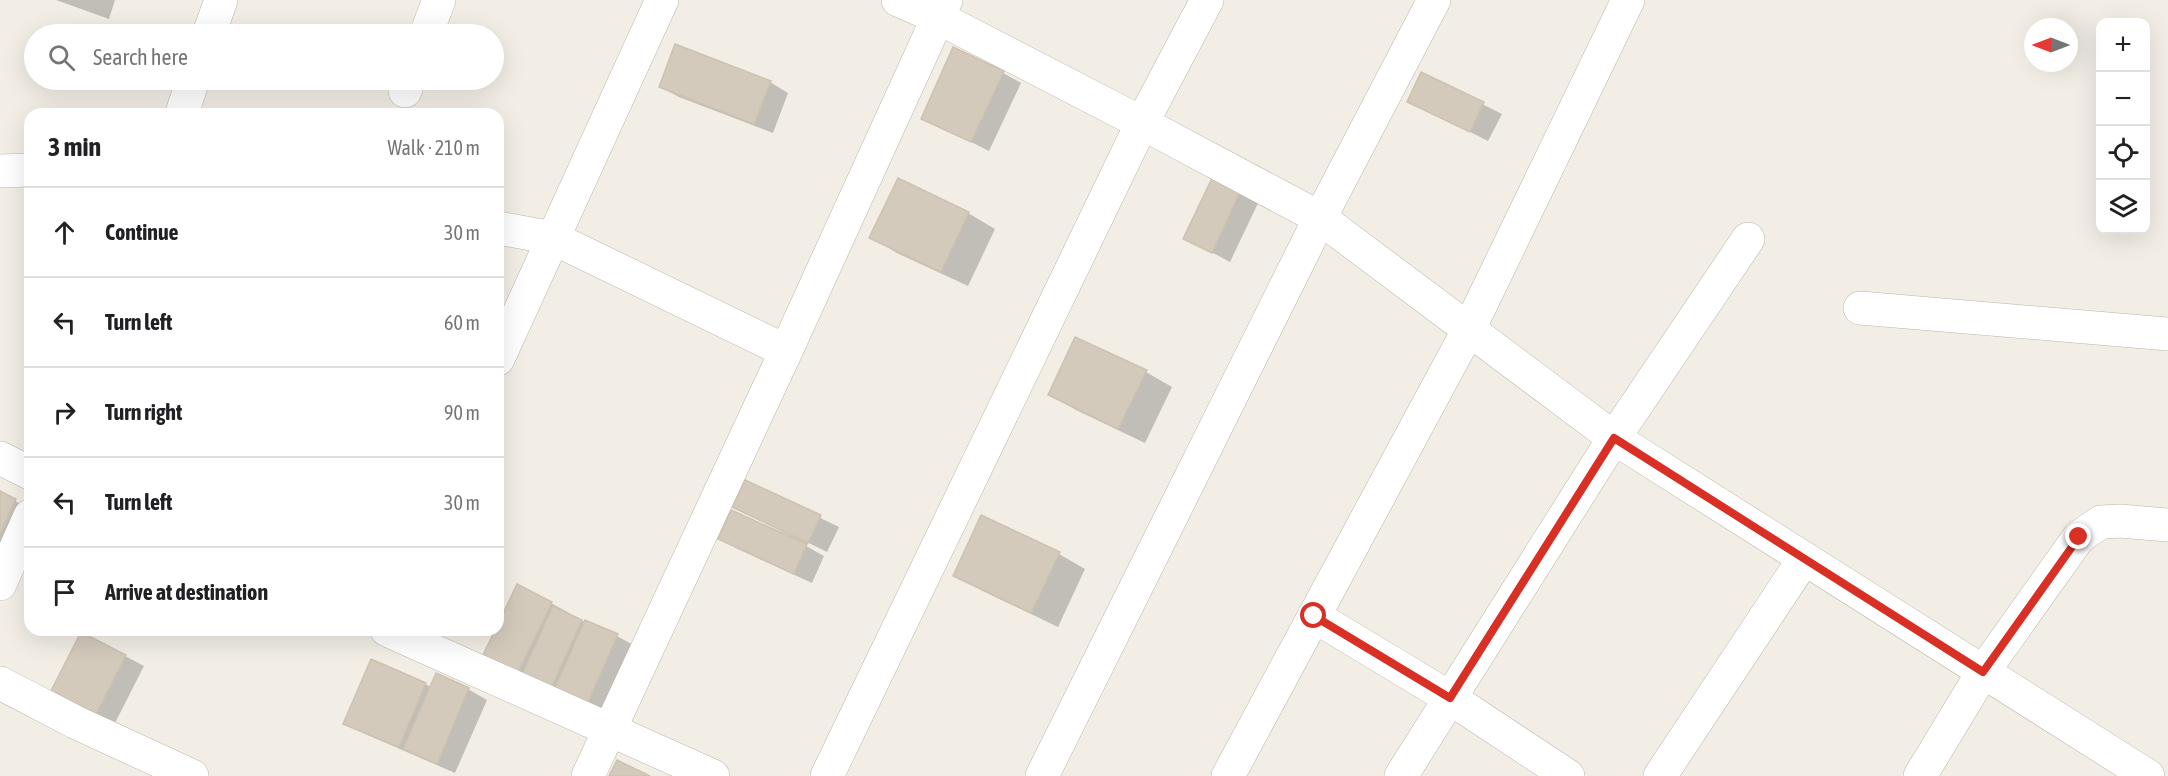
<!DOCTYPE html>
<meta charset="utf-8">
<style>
:root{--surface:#fff;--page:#f6f6f6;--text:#202124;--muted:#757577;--line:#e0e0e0}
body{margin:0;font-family:"Asap Condensed",sans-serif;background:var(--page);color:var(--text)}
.controls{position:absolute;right:18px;top:18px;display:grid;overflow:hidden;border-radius:12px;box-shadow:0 6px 24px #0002}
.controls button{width:54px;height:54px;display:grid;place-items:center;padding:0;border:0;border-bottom:2px solid var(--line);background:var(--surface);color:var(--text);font:30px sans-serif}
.compass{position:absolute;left:2024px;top:18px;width:54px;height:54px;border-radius:50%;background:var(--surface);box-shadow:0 6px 24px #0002;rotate:270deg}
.stop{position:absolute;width:18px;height:18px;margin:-14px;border:4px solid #d93025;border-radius:50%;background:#fff}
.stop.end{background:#d93025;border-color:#fff;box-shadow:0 2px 6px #0008}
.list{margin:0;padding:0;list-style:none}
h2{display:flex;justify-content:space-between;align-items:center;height:78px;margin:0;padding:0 24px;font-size:26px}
h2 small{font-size:20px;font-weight:400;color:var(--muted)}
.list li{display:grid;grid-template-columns:39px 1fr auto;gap:18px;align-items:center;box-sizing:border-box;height:90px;padding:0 24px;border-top:2px solid var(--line)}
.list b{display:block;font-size:22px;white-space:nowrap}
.list em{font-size:20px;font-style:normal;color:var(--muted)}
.icon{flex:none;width:33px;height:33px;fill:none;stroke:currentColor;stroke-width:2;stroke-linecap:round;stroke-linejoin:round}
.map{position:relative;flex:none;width:2168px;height:776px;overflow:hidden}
.search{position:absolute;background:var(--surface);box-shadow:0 6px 24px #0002;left:24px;top:24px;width:480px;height:66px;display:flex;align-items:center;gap:15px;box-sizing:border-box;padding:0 21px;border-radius:33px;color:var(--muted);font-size:22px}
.panel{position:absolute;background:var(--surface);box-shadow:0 6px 24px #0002;left:24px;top:108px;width:480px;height:528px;border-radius:18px}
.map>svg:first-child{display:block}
.shadow{fill:#0003}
.building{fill:#d3cabc;stroke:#cdc2b0;stroke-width:1.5}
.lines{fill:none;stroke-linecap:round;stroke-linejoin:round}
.street-casing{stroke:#bcb6a9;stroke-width:34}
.street{stroke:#fff;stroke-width:33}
.route{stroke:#d93025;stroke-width:8}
</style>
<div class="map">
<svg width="2168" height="776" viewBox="0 0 2168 776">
<rect width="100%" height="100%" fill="#f2eee6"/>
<path class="shadow" d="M56,0H115L109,19Z
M1003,73L1021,83L989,151L923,118Z
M1422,74L1502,114L1488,141L1409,101Z
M770,82L788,93L773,133L679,97L660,87Z
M898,180L968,213L995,229L968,286L897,253L871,237Z
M1242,188L1260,199L1230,262L1185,238Z
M1146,372L1172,387L1145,443L1076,410L1050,395Z
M746,482L839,527L827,552L734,506Z
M0,493L30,509L0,573Z
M719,539L806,546L824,556L812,583L738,549Z
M1059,554L1085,569L1058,627L981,590L955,575Z
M551,603L569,613V615L617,636L635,646L606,712L503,665L498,628Z
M125,656L144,666L115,723L72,701Z
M425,684L431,687L468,689L487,700L455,773L363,733L345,723Z"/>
<path class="building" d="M675,44L771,81L754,124L659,87Z
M953,47L1004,71L971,142L921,119Z
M1421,72L1484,102L1470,132L1407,102Z
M1214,174L1242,187L1212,253L1183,239Z
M898,178L969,212L941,272L869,238Z
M1075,337L1147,370L1118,429L1048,395Z
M745,480L821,515L808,543L732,507Z
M0,491L16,499L0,534Z
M731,510L807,544L794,574L718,539Z
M981,515L1060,552L1031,613L953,576Z
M517,584L552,602L518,672L483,655L495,630H498V624Z
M553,606L582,620L552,686L523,673Z
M585,620L618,634L588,702L555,688Z
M81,632L126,655L96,714L51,691Z
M371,659L426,683L399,747L343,724Z
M436,673L469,688L437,764L403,749Z
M617,760L650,776H609Z"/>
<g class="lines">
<defs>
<path id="street" d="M898,0L939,18L1142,123L1320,218L1614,438L2148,776
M209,34L221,0
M426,34L439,0
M405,91L409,80
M186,114L183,110L193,80
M0,171L30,170
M498,228L553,238L786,351
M1860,308L2168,334
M498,359L662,0
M0,458L30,473
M0,584L30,516
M1314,616L1450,698L1568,776
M387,630L713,776
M0,683L75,722L192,776
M588,776L786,351L946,0
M827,776L1142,123L1207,0
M1042,776L1320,218L1434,0
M1228,776L1469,329L1628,0
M1401,776L1614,438L1748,239
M1660,776L1804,559
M1920,776L1983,672L2079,537L2101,522L2120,521L2168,525"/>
</defs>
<use href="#street" class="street-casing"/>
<use href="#street" class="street"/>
</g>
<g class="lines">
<path class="route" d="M1314,616L1450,698L1614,438L1983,672L2079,537"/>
</g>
</svg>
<div class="controls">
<button>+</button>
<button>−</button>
<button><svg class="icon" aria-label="locate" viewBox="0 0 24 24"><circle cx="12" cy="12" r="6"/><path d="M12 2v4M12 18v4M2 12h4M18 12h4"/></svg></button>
<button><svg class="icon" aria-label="layers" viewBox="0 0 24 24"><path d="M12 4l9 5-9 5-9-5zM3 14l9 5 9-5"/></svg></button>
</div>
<svg class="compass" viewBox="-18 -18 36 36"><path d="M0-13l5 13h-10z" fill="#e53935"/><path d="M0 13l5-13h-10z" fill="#757577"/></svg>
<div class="stop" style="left:1314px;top:616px"></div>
<div class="stop end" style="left:2079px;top:537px"></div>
<div class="search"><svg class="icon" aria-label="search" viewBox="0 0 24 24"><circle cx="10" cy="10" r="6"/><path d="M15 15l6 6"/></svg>Search here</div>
<section class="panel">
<h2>3 min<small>Walk · 210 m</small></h2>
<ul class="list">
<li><svg class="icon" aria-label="ahead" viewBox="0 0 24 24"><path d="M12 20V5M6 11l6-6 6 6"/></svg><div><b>Continue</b></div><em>30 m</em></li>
<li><svg class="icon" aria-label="left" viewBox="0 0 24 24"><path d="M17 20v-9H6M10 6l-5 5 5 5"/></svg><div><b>Turn left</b></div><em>60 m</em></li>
<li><svg class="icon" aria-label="right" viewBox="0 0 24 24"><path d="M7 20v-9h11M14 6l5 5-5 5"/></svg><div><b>Turn right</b></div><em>90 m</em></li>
<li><svg class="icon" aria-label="left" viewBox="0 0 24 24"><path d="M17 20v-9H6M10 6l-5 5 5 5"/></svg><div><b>Turn left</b></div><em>30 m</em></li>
<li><svg class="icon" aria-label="arrive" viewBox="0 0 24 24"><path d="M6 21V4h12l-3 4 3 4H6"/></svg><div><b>Arrive at destination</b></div></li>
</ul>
</section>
</div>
